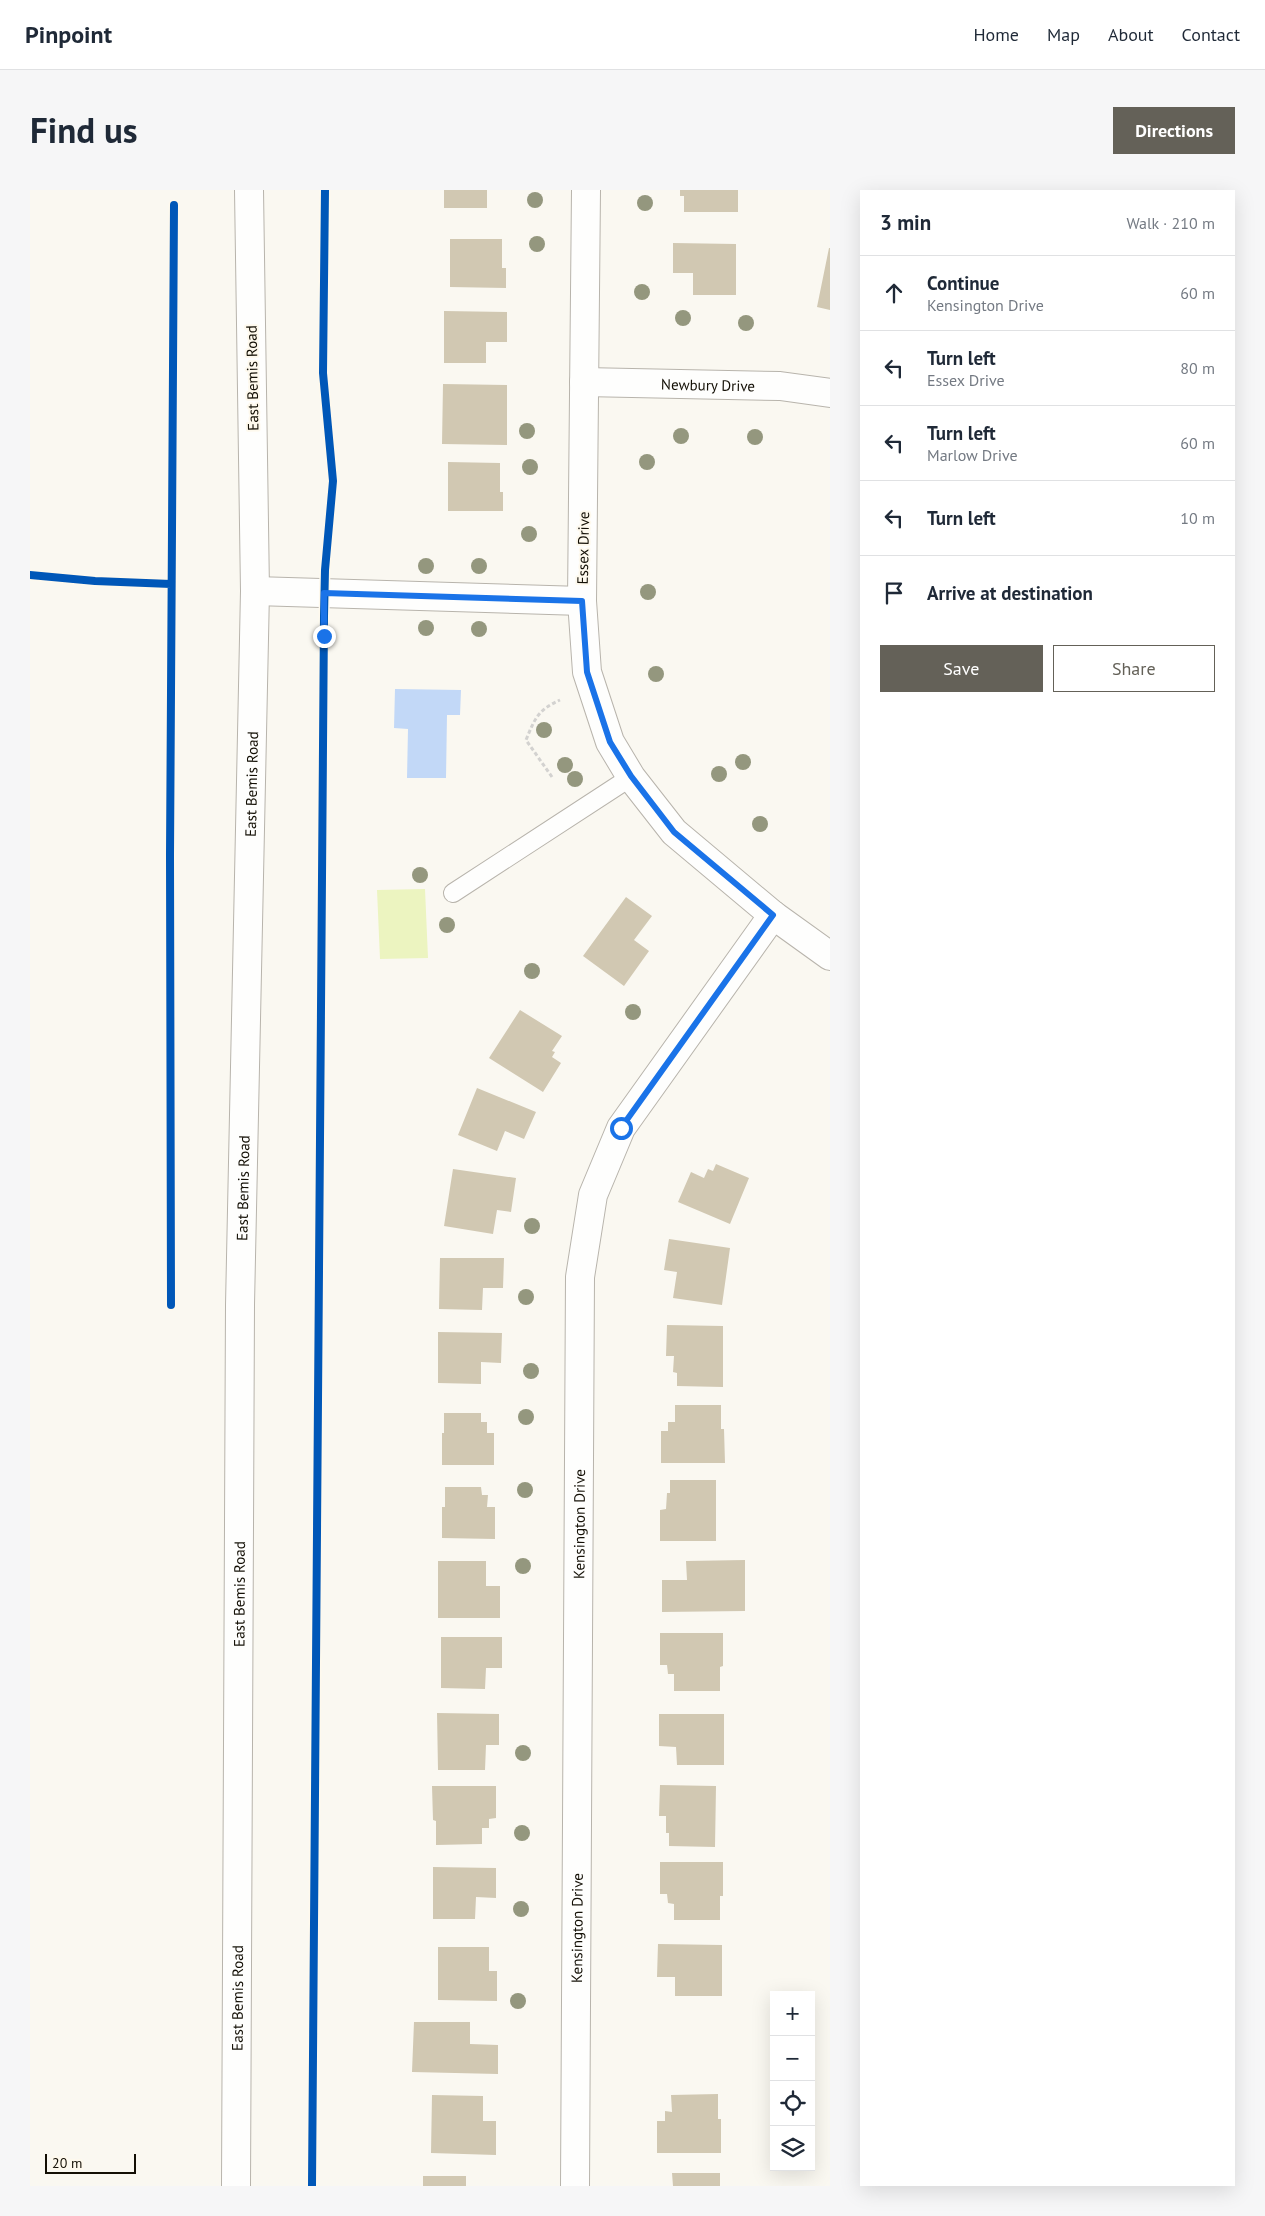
<!DOCTYPE html>
<meta charset="utf-8">
<style>
:root{--surface:#fff;--page:#f6f6f7;--text:#1f2937;--muted:#747a83;--line:#e0e1e3;--accent:#646158}
body{margin:0;font-family:"PT Sans",sans-serif;background:var(--page);color:var(--text)}
.controls{position:absolute;right:15px;bottom:15px;display:grid;overflow:hidden;border-radius:0px;box-shadow:0 5px 20px #0002}
.controls button{width:45px;height:45px;display:grid;place-items:center;padding:0;border:0;border-bottom:1px solid var(--line);background:var(--surface);color:var(--text);font:25px sans-serif}
.scale{position:absolute;left:15px;bottom:12px;width:91px;box-sizing:border-box;padding-left:5px;border:2px solid #130f05;border-top:0;font-size:14px;line-height:18px;white-space:nowrap;color:#130f05;-webkit-text-stroke:4px #fef9ed;paint-order:stroke}
.stop{position:absolute;width:15px;height:15px;margin:-11px;border:4px solid #1a73e8;border-radius:50%;background:#fff}
.stop.end{background:#1a73e8;border-color:#fff;box-shadow:0 1px 5px #0008}
.list{margin:0;padding:0;list-style:none}
h2{display:flex;justify-content:space-between;align-items:center;height:65px;margin:0;padding:0 20px;font-size:21px}
h2 small{font-size:16px;font-weight:400;color:var(--muted)}
.list li{display:grid;grid-template-columns:32px 1fr auto;gap:15px;align-items:center;box-sizing:border-box;height:75px;padding:0 20px;border-top:1px solid var(--line)}
.list b{display:block;font-size:19px;white-space:nowrap}
.list p{margin:0;font-size:16px;white-space:nowrap;color:var(--muted)}
.list em{font-size:16px;font-style:normal;color:var(--muted)}
.actions{display:flex;gap:10px;padding:15px 20px}
.actions a{flex:1;padding:11px 0;border:1px solid var(--accent);border-radius:0px;text-align:center;font-size:18px;color:var(--accent)}
.actions .main{background:var(--accent);color:#fff}
.icon{flex:none;width:28px;height:28px;fill:none;stroke:currentColor;stroke-width:2;stroke-linecap:round;stroke-linejoin:round}
.map{position:relative;flex:none;width:800px;height:1996px;overflow:hidden;border-radius:0px}
header{display:flex;align-items:center;gap:30px;box-sizing:border-box;height:70px;padding:0 25px;background:var(--surface);border-bottom:1px solid var(--line)}
header strong{font-size:24px}
nav{display:flex;gap:28px;margin-inline-start:auto;font-size:18px}
.intro{display:flex;align-items:center;justify-content:space-between;box-sizing:border-box;height:120px;padding:0 30px}
h1{margin:0;font-size:35px}
.button{padding:12px 22px;border-radius:0px;background:var(--accent);color:#fff;font-size:18px;font-weight:700}
main{display:flex;gap:30px;padding:0 30px}
aside{flex:1;background:var(--surface);border-radius:0px;box-shadow:0 5px 20px #0002}
.map>svg:first-child{display:block}
.green{fill:#ecf4c0}
.water{fill:#c2d8f7}
.building{fill:#d1c8b2}
.lines{fill:none;stroke-linecap:round;stroke-linejoin:round}
.service-casing{stroke:#b8b4ac;stroke-width:20}
.minor-casing{stroke:#b8b4ac;stroke-width:30}
.tertiary-casing{stroke:#b8b4ac;stroke-width:30}
.path{stroke:#d3d2d0;stroke-width:3;stroke-dasharray:4 2.5;stroke-linecap:butt}
.service{stroke:#fefefd;stroke-width:18}
.minor{stroke:#fefefd;stroke-width:28}
.tertiary{stroke:#fefefd;stroke-width:28}
.cycleway-casing{stroke:#fef9ed;stroke-width:11}
.cycleway{stroke:#0057b8;stroke-width:8}
.tree{fill:#94977e}
.route{stroke:#1a73e8;stroke-width:6}
.labels{text-anchor:middle;dominant-baseline:central;stroke-width:4;stroke-linejoin:round;paint-order:stroke}
.street-label{font-size:15px;fill:#130f05;stroke:#fef9ed}
</style>
<header>
<strong>Pinpoint</strong>
<nav><a>Home</a><a>Map</a><a>About</a><a>Contact</a></nav>
</header>
<div class="intro"><h1>Find us</h1><a class="button">Directions</a></div>
<main>
<div class="map">
<svg width="800" height="1996" viewBox="0 0 800 1996">
<rect width="100%" height="100%" fill="#faf8f1"/>
<path class="green" d="M395,699L398,768L350,769L347,700Z"/>
<path class="water" d="M365,499L431,500L430,525H417L416,588H377L378,539L364,538Z"/>
<path class="building" d="M414,0H457V18H414Z
M650,0H708V22H654V6H650Z
M420,49H472V78H476V98L420,97Z
M643,53L706,54V105H663V83H643Z
M799,58H800V120L787,117Z
M414,121L477,122V152H456V173H414Z
M413,194L477,195V255L412,254Z
M418,272L470,273V302H473V321H418Z
M596,707L622,726L604,750L619,761L594,796L553,766Z
M490,820L532,846L522,861L525,862L522,867L531,873L513,902L459,868Z
M447,898L506,922L494,949L475,941L467,961L428,945Z
M686,974L719,988L700,1034L648,1012L661,982L674,988L678,979L683,981Z
M423,979L486,988L481,1022L467,1020L463,1044L414,1036Z
M639,1049L700,1058L692,1115L643,1108L647,1082L634,1080Z
M410,1068H474L473,1098H453L452,1120L409,1119Z
M637,1135L693,1136V1197L647,1196V1183L643,1182L644,1166H636Z
M408,1142L472,1143L471,1173L451,1172V1194L408,1193Z
M645,1215H691V1239H694L695,1273H631V1241H638V1232H645Z
M414,1223H451V1232H457V1243H464V1275H412V1243H414Z
M640,1290H686V1351H630V1320L636,1319L637,1303H640Z
M415,1297H451L452,1305H458L457,1317H465V1349L412,1348V1317H415Z
M715,1370V1421L632,1422V1390H657L656,1371Z
M408,1371H456V1396H470V1428H408Z
M630,1443H693V1476L690,1477V1501H644V1484H638L637,1475H630Z
M411,1447H472V1478H456L455,1499L411,1498Z
M407,1523L469,1524V1555H456L455,1580H408Z
M629,1524H694V1575H647L646,1557L629,1556Z
M630,1595L686,1596L685,1657L639,1656V1643H636V1626H629Z
M402,1596H466V1628L459,1629V1638H452V1654L406,1655V1631L403,1630Z
M630,1672H693V1706H690V1730H644V1714L638,1713L637,1704H630Z
M403,1677L466,1678V1708L446,1707L445,1729H403Z
M628,1754L692,1755V1806H645V1787H627Z
M408,1757H459V1781H467V1811L408,1810Z
M384,1832H440V1854L468,1855V1884L382,1882Z
M688,1904V1929H691V1963H627V1931H635V1921L642,1922L641,1905Z
M402,1905L453,1906V1931H466V1965L401,1963Z
M642,1983H690V1996H643Z
M393,1986H436V1996H393Z"/>
<g class="lines">
<defs>
<path id="service" d="M423,703L601,587"/>
<g id="minor">
<path d="M556,0L552,411L557,482L580,552L601,587L644,642L743,725L800,766"/>
<path id="s1" d="M554,192L750,196L800,203"/>
<path d="M225,401L552,411"/>
<path id="s2" d="M545,1996L550,1087L563,1005L591,938L743,725"/>
</g>
<g id="tertiary">
<path id="s3" d="M206,1996L210,1115L225,401L219,0"/>
</g>
</defs>
<use href="#service" class="service-casing"/>
<use href="#minor" class="minor-casing"/>
<use href="#tertiary" class="tertiary-casing"/>
<path class="path" d="M522,587L496,550C505,528 508,520 530,510"/>
<use href="#service" class="service"/>
<use href="#minor" class="minor"/>
<use href="#tertiary" class="tertiary"/>
<defs>
<path id="cycleway" d="M0,385L65,391L141,394
M141,1115L140,665L144,15
M282,1996L294,426L295,380L303,291L293,183L295,0"/>
</defs>
<use href="#cycleway" class="cycleway-casing"/>
<use href="#cycleway" class="cycleway"/>
</g>
<g class="tree">
<circle cx="505" cy="10" r="8"/>
<circle cx="615" cy="13" r="8"/>
<circle cx="507" cy="54" r="8"/>
<circle cx="612" cy="102" r="8"/>
<circle cx="653" cy="128" r="8"/>
<circle cx="716" cy="133" r="8"/>
<circle cx="497" cy="241" r="8"/>
<circle cx="651" cy="246" r="8"/>
<circle cx="725" cy="247" r="8"/>
<circle cx="617" cy="272" r="8"/>
<circle cx="500" cy="277" r="8"/>
<circle cx="499" cy="344" r="8"/>
<circle cx="396" cy="376" r="8"/>
<circle cx="449" cy="376" r="8"/>
<circle cx="618" cy="402" r="8"/>
<circle cx="396" cy="438" r="8"/>
<circle cx="449" cy="439" r="8"/>
<circle cx="626" cy="484" r="8"/>
<circle cx="514" cy="540" r="8"/>
<circle cx="713" cy="572" r="8"/>
<circle cx="535" cy="575" r="8"/>
<circle cx="689" cy="584" r="8"/>
<circle cx="545" cy="589" r="8"/>
<circle cx="730" cy="634" r="8"/>
<circle cx="390" cy="685" r="8"/>
<circle cx="417" cy="735" r="8"/>
<circle cx="502" cy="781" r="8"/>
<circle cx="603" cy="822" r="8"/>
<circle cx="502" cy="1036" r="8"/>
<circle cx="496" cy="1107" r="8"/>
<circle cx="501" cy="1181" r="8"/>
<circle cx="496" cy="1227" r="8"/>
<circle cx="495" cy="1300" r="8"/>
<circle cx="493" cy="1376" r="8"/>
<circle cx="493" cy="1563" r="8"/>
<circle cx="492" cy="1643" r="8"/>
<circle cx="491" cy="1719" r="8"/>
<circle cx="488" cy="1811" r="8"/>
</g>
<g class="lines">
<path class="route" d="M294,446V403L552,411L557,482L580,552L601,586L644,642L743,725L591,938"/>
</g>
<g class="labels">
<g class="street-label">
<text transform="translate(222 188) rotate(-91)">East Bemis Road</text>
<text stroke="none"><textPath href="#s1" startOffset="124">Newbury Drive</textPath></text>
<text transform="translate(553 358) rotate(-89)">Essex Drive</text>
<text stroke="none"><textPath href="#s3" startOffset="1402">East Bemis Road</textPath></text>
<text stroke="none"><textPath href="#s3" startOffset="998">East Bemis Road</textPath></text>
<text stroke="none"><textPath href="#s2" startOffset="662">Kensington Drive</textPath></text>
<text stroke="none"><textPath href="#s3" startOffset="592">East Bemis Road</textPath></text>
<text stroke="none"><textPath href="#s2" startOffset="258">Kensington Drive</textPath></text>
<text stroke="none"><textPath href="#s3" startOffset="188">East Bemis Road</textPath></text>
</g>
</g>
</svg>
<div class="controls">
<button>+</button>
<button>−</button>
<button><svg class="icon" aria-label="locate" viewBox="0 0 24 24"><circle cx="12" cy="12" r="6"/><path d="M12 2v4M12 18v4M2 12h4M18 12h4"/></svg></button>
<button><svg class="icon" aria-label="layers" viewBox="0 0 24 24"><path d="M12 4l9 5-9 5-9-5zM3 14l9 5 9-5"/></svg></button>
</div>
<div class="scale">20 m</div>
<div class="stop" style="left:591px;top:938px"></div>
<div class="stop end" style="left:294px;top:446px"></div>
</div>
<aside>
<h2>3 min<small>Walk · 210 m</small></h2>
<ul class="list">
<li><svg class="icon" aria-label="ahead" viewBox="0 0 24 24"><path d="M12 20V5M6 11l6-6 6 6"/></svg><div><b>Continue</b><p>Kensington Drive</p></div><em>60 m</em></li>
<li><svg class="icon" aria-label="left" viewBox="0 0 24 24"><path d="M17 20v-9H6M10 6l-5 5 5 5"/></svg><div><b>Turn left</b><p>Essex Drive</p></div><em>80 m</em></li>
<li><svg class="icon" aria-label="left" viewBox="0 0 24 24"><path d="M17 20v-9H6M10 6l-5 5 5 5"/></svg><div><b>Turn left</b><p>Marlow Drive</p></div><em>60 m</em></li>
<li><svg class="icon" aria-label="left" viewBox="0 0 24 24"><path d="M17 20v-9H6M10 6l-5 5 5 5"/></svg><div><b>Turn left</b></div><em>10 m</em></li>
<li><svg class="icon" aria-label="arrive" viewBox="0 0 24 24"><path d="M6 21V4h12l-3 4 3 4H6"/></svg><div><b>Arrive at destination</b></div></li>
</ul>
<div class="actions"><a class="main">Save</a><a>Share</a></div>
</aside>
</main>
